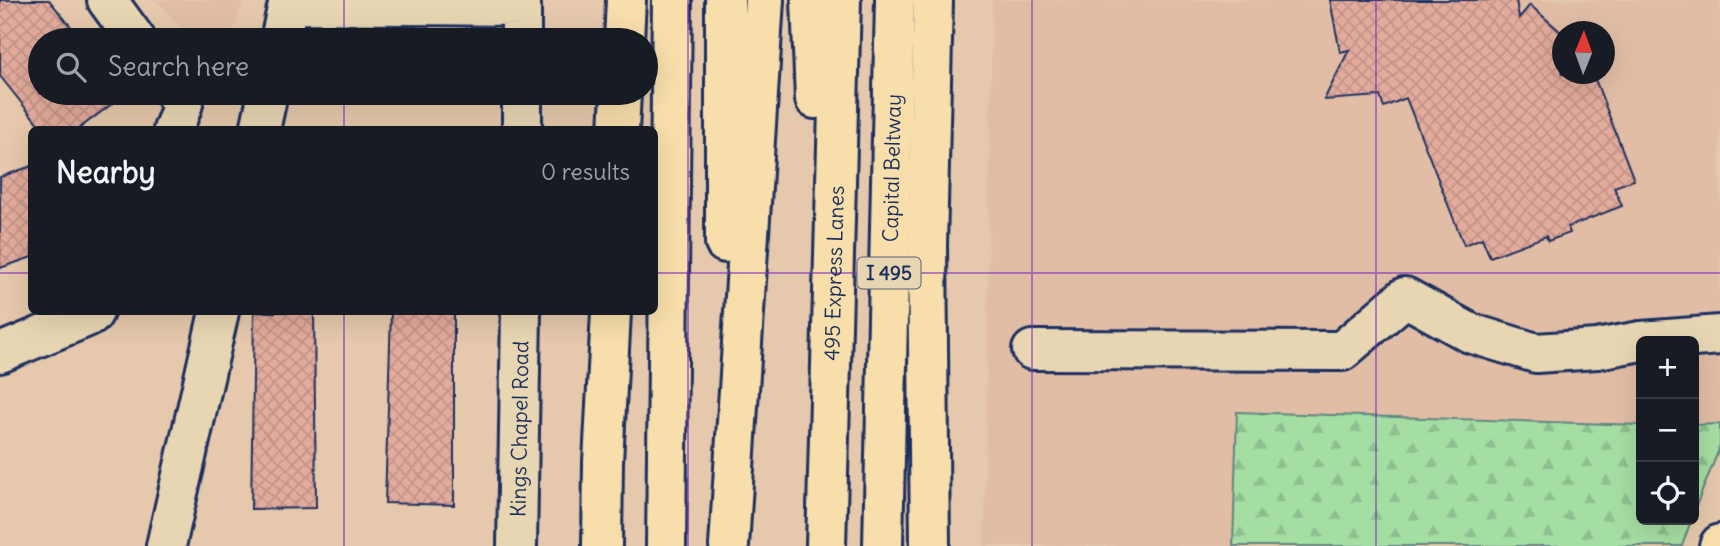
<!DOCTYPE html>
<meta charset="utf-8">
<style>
:root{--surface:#171b24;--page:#20242c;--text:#f1f3f6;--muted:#9ea1a6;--line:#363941}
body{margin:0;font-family:Delius,sans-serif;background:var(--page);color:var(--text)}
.controls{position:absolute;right:21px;bottom:21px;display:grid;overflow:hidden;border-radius:10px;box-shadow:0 7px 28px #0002}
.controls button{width:63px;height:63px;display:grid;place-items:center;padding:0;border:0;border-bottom:2px solid var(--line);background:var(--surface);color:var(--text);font:35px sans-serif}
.compass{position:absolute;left:1552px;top:21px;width:63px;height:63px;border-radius:50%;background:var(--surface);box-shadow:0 7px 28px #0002;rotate:1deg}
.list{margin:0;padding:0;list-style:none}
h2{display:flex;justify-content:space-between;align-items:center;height:91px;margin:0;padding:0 28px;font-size:30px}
h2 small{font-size:23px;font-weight:400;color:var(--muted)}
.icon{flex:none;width:38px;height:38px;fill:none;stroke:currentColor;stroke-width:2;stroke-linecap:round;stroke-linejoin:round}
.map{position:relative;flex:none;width:1720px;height:546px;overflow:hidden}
.search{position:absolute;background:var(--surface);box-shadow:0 7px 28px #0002;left:28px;top:28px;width:630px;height:77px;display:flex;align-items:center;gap:18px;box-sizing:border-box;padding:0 24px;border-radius:38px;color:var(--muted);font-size:26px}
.panel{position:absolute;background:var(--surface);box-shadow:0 7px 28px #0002;left:28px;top:126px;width:630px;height:189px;border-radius:10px}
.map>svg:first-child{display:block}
.built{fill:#e1bda6;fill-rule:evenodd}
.forest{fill:url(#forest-firs);stroke:#608680;stroke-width:2}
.building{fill:url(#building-cross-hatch);stroke:#1b2f5e;stroke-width:2}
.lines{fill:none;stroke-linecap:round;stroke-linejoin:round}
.minor-casing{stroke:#1b2f5e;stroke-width:44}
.major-casing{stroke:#1b2f5e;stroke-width:44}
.highway-casing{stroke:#1b2f5e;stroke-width:44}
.minor{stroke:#e8d6b3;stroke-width:38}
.major{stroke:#f8deab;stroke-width:38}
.highway{stroke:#f8deab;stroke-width:38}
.grid{fill:none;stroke:#7b2cbf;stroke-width:2;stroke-opacity:0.55}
.labels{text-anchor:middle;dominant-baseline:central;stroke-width:7;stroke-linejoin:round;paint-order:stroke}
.shield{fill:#e8d6b3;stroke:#586178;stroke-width:2}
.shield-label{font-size:19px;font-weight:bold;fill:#1b2f5e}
.street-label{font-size:21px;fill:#1b2f5e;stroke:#e8d6b3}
</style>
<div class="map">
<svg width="1720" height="546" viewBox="0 0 1720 546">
<defs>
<pattern id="forest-firs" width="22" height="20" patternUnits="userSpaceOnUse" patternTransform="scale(1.75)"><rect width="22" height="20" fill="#a5dea3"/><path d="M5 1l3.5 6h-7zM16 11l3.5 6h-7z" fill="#8dbf8f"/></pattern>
<pattern id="building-cross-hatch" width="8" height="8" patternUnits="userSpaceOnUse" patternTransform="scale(1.75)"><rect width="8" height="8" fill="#e3ab9b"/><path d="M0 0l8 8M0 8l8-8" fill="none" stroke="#c29388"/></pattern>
</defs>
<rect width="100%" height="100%" fill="#e6c9ac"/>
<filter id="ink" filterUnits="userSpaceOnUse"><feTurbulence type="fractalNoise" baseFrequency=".0143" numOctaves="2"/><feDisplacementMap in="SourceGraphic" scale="14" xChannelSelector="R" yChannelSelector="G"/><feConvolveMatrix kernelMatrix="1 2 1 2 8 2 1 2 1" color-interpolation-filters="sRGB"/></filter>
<g filter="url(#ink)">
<path class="built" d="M156,0H244L230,40H191Z
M992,0H1720V424L1694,425V341H1641V425L1237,412L1233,546H984ZM1562,32H1604V74H1562Z"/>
<path class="forest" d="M1237,412L1641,425V520H1691L1682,546H1233Z
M1720,424V447L1694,511V425Z"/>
<path class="building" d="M0,0H49L82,40H40V93L125,94L77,130H43L0,76Z
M1330,0H1516L1519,18L1530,5L1562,33V74H1593L1634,180L1614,187L1622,206L1568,227L1570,233L1548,241L1546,236L1490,257L1482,238L1464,245L1406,98L1384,107L1380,96L1324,100L1349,50L1340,52Z
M32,166V257L0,268V177Z
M254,312H314L316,508L251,509Z
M391,312H454V505L385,503Z"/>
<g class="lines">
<defs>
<g id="minor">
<path d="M107,0L136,40"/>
<path d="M280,40L288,4L521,6V40"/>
<path d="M522,93V130"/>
<path d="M173,130L183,104L174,93"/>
<path d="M260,130L268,93"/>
<path d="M1642,341L1720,335"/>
<path d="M1032,350L1342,351L1405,297L1470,333L1536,353L1597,349L1641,341"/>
<path d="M0,353L92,315L94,312"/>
<path d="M166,546L219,312"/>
<path id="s1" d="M517,546L521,312"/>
</g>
<path id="major" d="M1719,546L1720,544"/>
<g id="highway">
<path d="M811,0L815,99"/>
<path d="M624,40L626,0"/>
<path d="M619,130L621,93"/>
<path d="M725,243V0"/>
<path d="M602,546L603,462L611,312"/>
<path d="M666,546L672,0"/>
<path d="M729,546L764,0"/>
<path id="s2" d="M826,546L841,0"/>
<path id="s3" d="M883,546L895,0"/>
<path d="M930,546L927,245L933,0"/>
</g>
</defs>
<use href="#minor" class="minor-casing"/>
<use href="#major" class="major-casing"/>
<use href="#highway" class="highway-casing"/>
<use href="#minor" class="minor"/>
<use href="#major" class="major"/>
<use href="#highway" class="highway"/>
</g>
</g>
<path class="grid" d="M344,0V40M688,0V546M1032,0V546M1376,0V546M344,93V130M0,273H32M654,273H1720M344,312V546"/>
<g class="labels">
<rect class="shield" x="857.5" y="257.5" width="63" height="31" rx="5"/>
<g class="shield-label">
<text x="889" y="273">I 495</text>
</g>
<g class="street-label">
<text stroke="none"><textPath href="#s3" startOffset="378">Capital Beltway</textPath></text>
<text stroke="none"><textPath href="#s2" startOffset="273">495 Express Lanes</textPath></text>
<text stroke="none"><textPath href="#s1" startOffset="117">Kings Chapel Road</textPath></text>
</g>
</g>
</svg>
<div class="controls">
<button>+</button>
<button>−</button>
<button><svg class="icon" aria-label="locate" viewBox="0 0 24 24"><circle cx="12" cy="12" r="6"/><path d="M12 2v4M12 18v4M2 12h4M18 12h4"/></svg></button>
</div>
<svg class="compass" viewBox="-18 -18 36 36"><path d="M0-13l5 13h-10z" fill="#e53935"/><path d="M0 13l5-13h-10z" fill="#9ea1a6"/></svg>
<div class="search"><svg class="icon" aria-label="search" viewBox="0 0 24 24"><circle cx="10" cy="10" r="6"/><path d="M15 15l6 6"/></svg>Search here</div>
<section class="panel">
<h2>Nearby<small>0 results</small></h2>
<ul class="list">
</ul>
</section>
</div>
